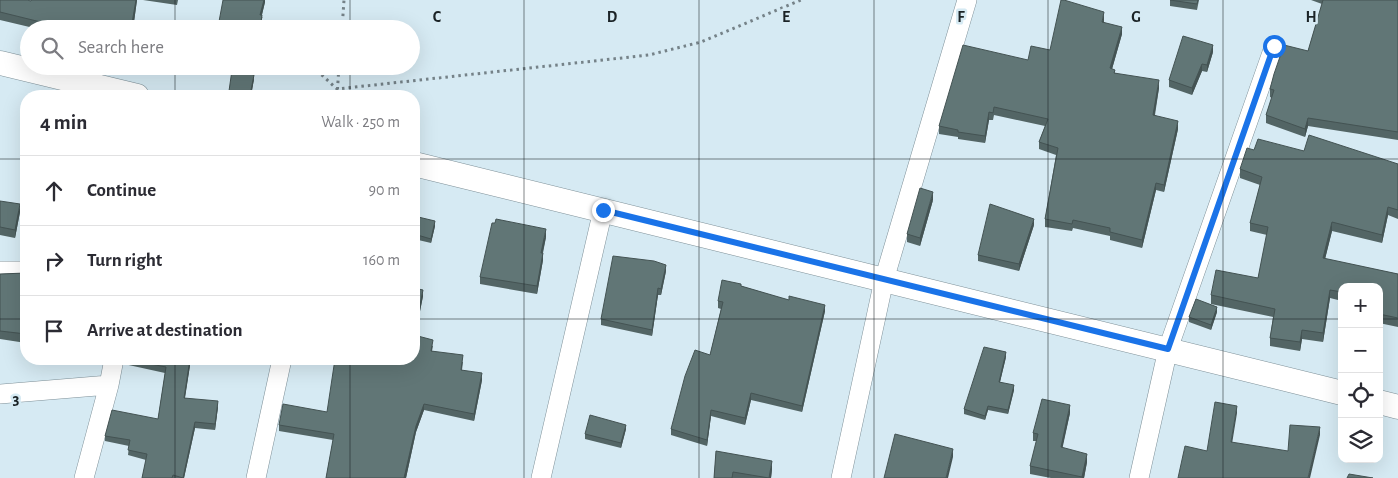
<!DOCTYPE html>
<meta charset="utf-8">
<style>
:root{--surface:#fff;--page:#f2f2f3;--text:#2b2b33;--muted:#7c7c81;--line:#e1e1e2}
body{margin:0;font-family:"Alegreya Sans",sans-serif;background:var(--page);color:var(--text)}
.controls{position:absolute;right:15px;bottom:15px;display:grid;overflow:hidden;border-radius:10px;box-shadow:0 5px 20px #0002}
.controls button{width:45px;height:45px;display:grid;place-items:center;padding:0;border:0;border-bottom:1px solid var(--line);background:var(--surface);color:var(--text);font:25px sans-serif}
.stop{position:absolute;width:15px;height:15px;margin:-11px;border:4px solid #1a73e8;border-radius:50%;background:#fff}
.stop.end{background:#1a73e8;border-color:#fff;box-shadow:0 1px 5px #0008}
.list{margin:0;padding:0;list-style:none}
h2{display:flex;justify-content:space-between;align-items:center;height:65px;margin:0;padding:0 20px;font-size:21px}
h2 small{font-size:16px;font-weight:400;color:var(--muted)}
.list li{display:grid;grid-template-columns:32px 1fr auto;gap:15px;align-items:center;box-sizing:border-box;height:70px;padding:0 20px;border-top:1px solid var(--line)}
.list b{display:block;font-size:19px;white-space:nowrap}
.list em{font-size:16px;font-style:normal;color:var(--muted)}
.icon{flex:none;width:28px;height:28px;fill:none;stroke:currentColor;stroke-width:2;stroke-linecap:round;stroke-linejoin:round}
.map{position:relative;flex:none;width:1398px;height:478px;overflow:hidden}
.search{position:absolute;background:var(--surface);box-shadow:0 5px 20px #0002;left:20px;top:20px;width:400px;height:55px;display:flex;align-items:center;gap:12px;box-sizing:border-box;padding:0 18px;border-radius:28px;color:var(--muted);font-size:19px}
.panel{position:absolute;background:var(--surface);box-shadow:0 5px 20px #0002;left:20px;top:90px;width:400px;height:275px;border-radius:20px}
.map>svg:first-child{display:block}
.lines{fill:none;stroke-linecap:round;stroke-linejoin:round}
.minor-casing{stroke:#7e9098;stroke-width:20}
.tertiary-casing{stroke:#7e9098;stroke-width:25}
.path{stroke:#758288;stroke-width:3;stroke-dasharray:2.5 4;stroke-linecap:butt}
.minor{stroke:#fff;stroke-width:19}
.tertiary{stroke:#fff;stroke-width:24}
.wall{fill:#536565}
.shaded-wall{fill:#445353}
.building{fill:#617676;stroke:#445353}
.route{stroke:#1a73e8;stroke-width:6}
.grid{fill:none;stroke:#1b2326;stroke-width:1;stroke-opacity:0.55}
.grid-label{font-size:16px;text-anchor:middle;font-weight:bold;fill:#1b2326;stroke:#d6eaf3;stroke-width:5;stroke-linejoin:round;paint-order:stroke}
</style>
<div class="map">
<svg width="1398" height="478" viewBox="0 0 1398 478">
<rect width="100%" height="100%" fill="#d6eaf3"/>
<g class="lines">
<defs>
<path id="minor" d="M0,271H26
M0,394L109,385
M84,478L109,385L114,359
M256,478L282,359
M541,478L603,210
M841,478L884,280L967,0
M1139,478L1168,349L1274,47"/>
<path id="tertiary" d="M0,63L137,96
M414,164L1342,393
M1379,402L1398,407"/>
</defs>
<use href="#minor" class="minor-casing"/>
<use href="#tertiary" class="tertiary-casing"/>
<path class="path" d="M260,17L272,29
M342,29L344,0
M312,66L337,89L649,55L701,42L801,0
M337,96L339,66"/>
<use href="#minor" class="minor"/>
<use href="#tertiary" class="tertiary"/>
</g>
<path class="wall" d="M0,0L31,1V0H137L133,29H38L0,20Z
M143,0H178L177,5Z
M264,0H265V2L262,15V23L261,29H218V27Z
M1170,0H1199L1197,10L1170,6Z
M1311,0H1398V140L1308,126L1305,137L1266,123V115L1272,98L1270,97V89L1308,51L1322,4Z
M1104,20V22L1122,34L1112,69L1115,73L1159,88L1155,115L1178,129L1164,192L1156,190L1142,248L1110,240V236L1073,228L1072,231L1045,227V219L1056,155L1039,149V142L1045,126L994,115L993,120H989L985,143L958,139V137L939,134V126L1028,60L1050,50Z
M1213,52L1207,72L1202,71L1192,95L1169,87V80Z
M254,79L251,96H229V91Z
M1254,150L1304,151L1398,164V219L1388,215L1382,243L1332,231L1325,259L1398,274V327L1379,323V287H1342V301L1330,298L1323,342L1302,339L1300,351L1270,346V338L1273,317L1211,304V295L1258,278L1267,235L1250,231V223L1260,185L1240,178V169Z
M933,200L920,246L907,242V234Z
M0,201L20,212L15,238L0,235Z
M414,216L435,226L431,243L414,239Z
M1034,225L1019,271L978,261V255Z
M546,237L543,253V260L537,294L480,284V277Z
M666,271L661,295H658L652,336L601,325V319Z
M26,273V343L0,339V274Z
M741,286L825,311L802,412L751,400L745,425L711,416L707,446L671,435V429L710,355L721,309L718,308V301Z
M414,288L423,296L415,336L433,346L432,351L463,362L462,370L482,380L474,421L424,410L416,432L406,478H326L333,440L279,431V425L327,412L414,359Z
M1217,312L1211,330L1189,322V317Z
M1006,357L1000,382L1014,390L1008,414L988,410L985,420L964,414V409Z
M124,359H191L185,398L218,407L215,430L195,428L184,478H142L146,460L128,455L129,446L105,441V436L158,419L165,373L124,364Z
M1070,413L1062,448L1087,462L1084,478H1051L1030,474V466L1037,441H1033V433Z
M626,429L621,448L585,439V434Z
M716,451L772,469L771,478H714Z"/>
<path class="shaded-wall" d="M136,0H137L133,29H131Z
M264,0H265V2L260,22V15Z
M1104,12V20L1102,29V22Z
M262,15L261,29H260Z
M1122,27V34L1110,76V68Z
M1213,45V52L1207,72V65Z
M1202,64V71L1192,95V88Z
M254,75V79L251,96H250Z
M1159,80V88L1153,123V115Z
M989,112V120L985,143V136Z
M1308,118V126L1305,137V129Z
M1178,121V129L1164,192V185Z
M1156,183V190L1142,248V240Z
M933,192V200L920,246V238Z
M20,204V212L15,238V230Z
M1388,207V215L1382,243V235Z
M1034,219V225L1019,271V264Z
M435,221V226L431,243V239Z
M1332,222V231L1323,267V258Z
M546,229V237L541,260V253Z
M543,253V260L537,294V286Z
M666,265V271L661,295V289Z
M658,288V295L652,336V330Z
M423,290V296L414,342V335Z
M1330,290V298L1323,342V333Z
M825,305V311L802,412V406Z
M1217,307V312L1211,330V325Z
M1302,330V339L1300,351V342Z
M1006,352V357L999,386V382Z
M190,359H191L184,403V398Z
M482,373V380L474,421V414Z
M1014,385V390L1008,414V410Z
M751,393V400L745,425V418Z
M218,401V407L215,430V424Z
M424,404V410L416,432L406,478H404L416,426Z
M1070,405V413L1061,455V447Z
M988,406V410L985,420V416Z
M1237,406V413L1231,450V442Z
M711,410V416L707,446V440Z
M195,422V428L184,478H183Z
M626,425V429L621,448V443Z
M1320,427V435L1310,478H1308Z
M953,449V457L948,478H946Z
M1087,454V462L1084,478H1082Z
M772,461V469L771,478H769Z"/>
<path class="building" d="M0,0H27L31,1V0H136L131,29H69L0,12Z
M223,0H264L260,15H262L260,29H229L218,27Z
M1061,0H1064L1104,12L1102,22L1122,27L1110,68L1115,70L1114,73L1159,80L1153,115L1178,121L1164,185L1156,183L1142,240L1110,232V228L1073,220L1072,224L1045,219L1058,148L1039,142L1048,119L994,107L993,113L989,112L985,136L958,132V130L939,126L963,45L1028,60L1031,46L1050,50Z
M1170,0H1198L1197,4Z
M1323,0H1398V132L1308,118L1305,129L1266,115L1274,90L1270,89L1274,74L1284,45L1308,51Z
M1183,36L1213,45L1207,65L1202,64L1192,88L1169,80Z
M232,70L254,75L250,95L229,91Z
M1309,135L1398,164V210L1388,207L1382,235L1332,222L1323,258L1398,274V318L1379,314V287H1342V292L1330,290L1323,333L1302,330L1300,342L1270,338L1275,309L1211,295L1216,270L1258,278L1268,227L1250,223L1262,177L1240,169L1247,148L1254,150L1258,139L1304,151Z
M920,188L933,192L920,238L907,234Z
M0,201L20,204L15,230L0,227Z
M990,204L1034,219L1019,264L978,255Z
M414,216L435,221L431,239L414,234Z
M496,219L546,229L541,253H543L537,286L480,277L492,223H495Z
M613,256L654,261L666,265L661,289L658,288L652,330L601,319Z
M26,273V334L0,331V274Z
M722,280L741,284V286L789,300V296L825,305L802,406L751,393L745,418L711,410L707,440L671,429L685,376L695,350L710,355L723,302L718,301Z
M414,288L423,290L414,335L433,340L431,351L463,355L461,370L482,373L474,414L424,404L416,426L404,478H326L334,434L279,425L283,404L327,412L335,359H414Z
M1196,299L1217,307L1211,325L1189,317Z
M984,347L1006,352L999,382L1014,385L1008,410L988,406L985,416L964,409Z
M125,359H190L184,398L218,401L215,424L195,422L183,478L173,475L172,478H142L147,454L128,450L130,440L105,436L112,410L158,419L166,367Z
M1042,399L1070,405L1061,447L1087,454L1082,477L1030,466L1038,434L1033,433Z
M1215,402L1237,406L1231,442L1288,451L1290,425L1320,427L1308,478H1178L1185,446L1207,451Z
M590,415L626,425L621,443L585,434Z
M895,434L953,449L946,478H884Z
M716,451L772,461L769,478L733,472L732,478H714Z
M1349,474L1373,478H1347Z"/>
<g class="lines">
<path class="route" d="M603,210L1168,349L1274,46"/>
</g>
<path class="grid" d="M175,0V29M350,0V29M524,0V478M699,0V478M874,0V478M1048,0V478M1223,0V478M175,66V96M350,66V96M0,159H26M414,159H1398M0,319H26M414,319H1342M1379,319H1398M175,359V478M350,359V478"/>
<g class="grid-label">
<text x="437" y="22">C</text>
<text x="612" y="22">D</text>
<text x="786" y="22">E</text>
<text x="961" y="22">F</text>
<text x="1136" y="22">G</text>
<text x="1311" y="22">H</text>
<text x="16" y="404">3</text>
</g>
</svg>
<div class="controls">
<button>+</button>
<button>−</button>
<button><svg class="icon" aria-label="locate" viewBox="0 0 24 24"><circle cx="12" cy="12" r="6"/><path d="M12 2v4M12 18v4M2 12h4M18 12h4"/></svg></button>
<button><svg class="icon" aria-label="layers" viewBox="0 0 24 24"><path d="M12 4l9 5-9 5-9-5zM3 14l9 5 9-5"/></svg></button>
</div>
<div class="stop" style="left:1274px;top:46px"></div>
<div class="stop end" style="left:603px;top:210px"></div>
<div class="search"><svg class="icon" aria-label="search" viewBox="0 0 24 24"><circle cx="10" cy="10" r="6"/><path d="M15 15l6 6"/></svg>Search here</div>
<section class="panel">
<h2>4 min<small>Walk · 250 m</small></h2>
<ul class="list">
<li><svg class="icon" aria-label="ahead" viewBox="0 0 24 24"><path d="M12 20V5M6 11l6-6 6 6"/></svg><div><b>Continue</b></div><em>90 m</em></li>
<li><svg class="icon" aria-label="right" viewBox="0 0 24 24"><path d="M7 20v-9h11M14 6l5 5-5 5"/></svg><div><b>Turn right</b></div><em>160 m</em></li>
<li><svg class="icon" aria-label="arrive" viewBox="0 0 24 24"><path d="M6 21V4h12l-3 4 3 4H6"/></svg><div><b>Arrive at destination</b></div></li>
</ul>
</section>
</div>
